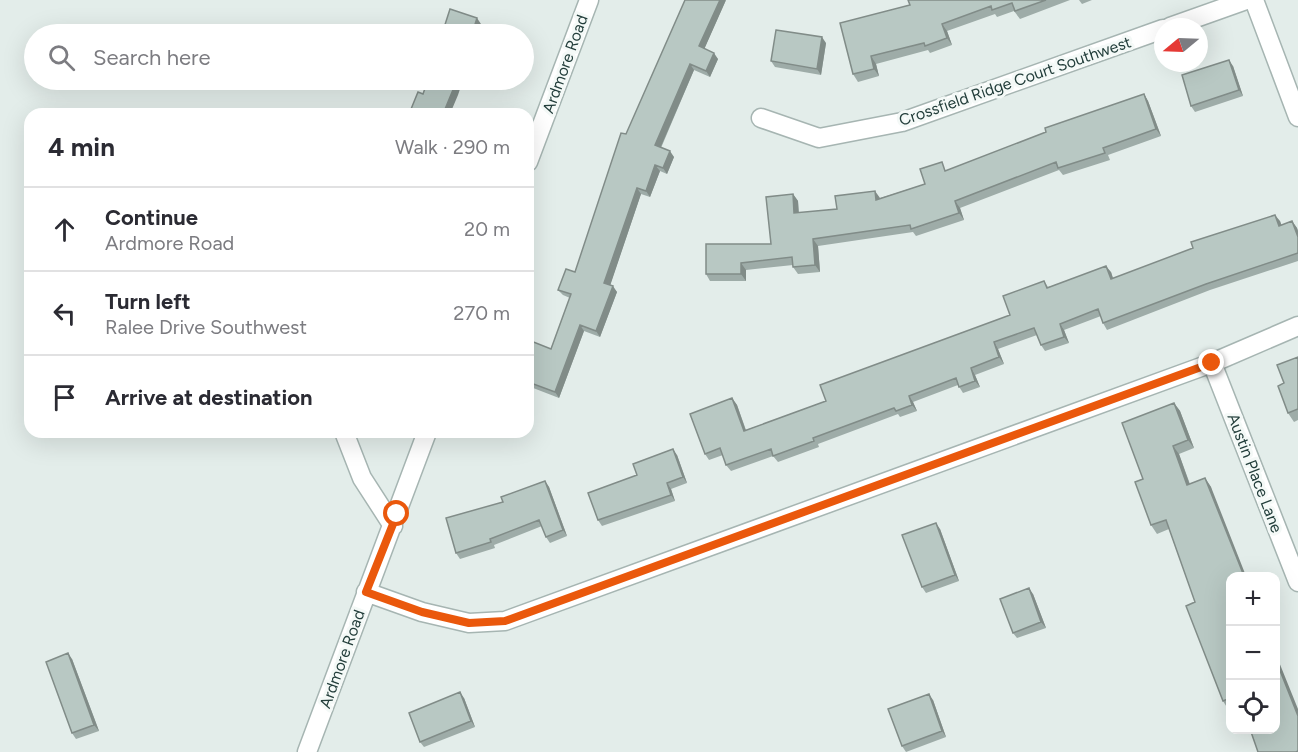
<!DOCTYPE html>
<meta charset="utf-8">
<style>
:root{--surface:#fff;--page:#f7f7f7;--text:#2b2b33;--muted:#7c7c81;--line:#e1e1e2}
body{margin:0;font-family:Figtree,sans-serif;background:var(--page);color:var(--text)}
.controls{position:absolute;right:18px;bottom:18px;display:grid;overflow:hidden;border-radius:12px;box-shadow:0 6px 24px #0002}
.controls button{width:54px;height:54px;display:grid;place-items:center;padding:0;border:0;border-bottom:2px solid var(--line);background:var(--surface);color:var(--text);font:30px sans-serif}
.compass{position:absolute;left:1154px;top:18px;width:54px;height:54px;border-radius:50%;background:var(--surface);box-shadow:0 6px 24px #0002;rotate:251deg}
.stop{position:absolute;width:18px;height:18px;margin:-14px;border:4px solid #ea580c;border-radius:50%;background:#fff}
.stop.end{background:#ea580c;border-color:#fff;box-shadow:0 2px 6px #0008}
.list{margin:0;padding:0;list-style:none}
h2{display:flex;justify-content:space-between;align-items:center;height:78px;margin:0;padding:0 24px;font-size:26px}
h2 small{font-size:20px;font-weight:400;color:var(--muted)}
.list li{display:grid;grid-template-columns:39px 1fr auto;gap:18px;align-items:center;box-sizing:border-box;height:84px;padding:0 24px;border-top:2px solid var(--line)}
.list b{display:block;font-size:22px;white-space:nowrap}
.list p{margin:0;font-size:20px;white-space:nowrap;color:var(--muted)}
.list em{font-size:20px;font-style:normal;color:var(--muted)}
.icon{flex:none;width:33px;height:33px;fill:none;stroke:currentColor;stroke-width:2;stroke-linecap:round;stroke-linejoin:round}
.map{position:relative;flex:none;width:1298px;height:752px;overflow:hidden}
.search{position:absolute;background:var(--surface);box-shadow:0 6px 24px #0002;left:24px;top:24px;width:510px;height:66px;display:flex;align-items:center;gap:15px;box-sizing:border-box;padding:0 21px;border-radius:33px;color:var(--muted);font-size:22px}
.panel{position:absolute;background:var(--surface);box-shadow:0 6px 24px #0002;left:24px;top:108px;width:510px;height:330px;border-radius:18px}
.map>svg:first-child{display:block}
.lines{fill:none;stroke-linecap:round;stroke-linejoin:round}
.minor-casing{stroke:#a6b5b2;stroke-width:21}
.minor{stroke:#fff;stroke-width:18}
.wall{fill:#9eaca8}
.shaded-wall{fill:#818c88}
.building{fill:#b8c8c3;stroke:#818c88;stroke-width:1.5}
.route{stroke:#ea580c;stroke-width:8}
.labels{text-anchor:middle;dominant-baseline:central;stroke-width:6;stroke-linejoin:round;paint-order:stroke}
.street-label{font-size:16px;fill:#233e3b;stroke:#f4f9f7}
</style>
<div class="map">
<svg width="1298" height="752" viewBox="0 0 1298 752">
<rect width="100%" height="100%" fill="#e3edea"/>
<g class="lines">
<defs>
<path id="minor" d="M1254,0L1298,117
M1170,27L1246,0
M761,118L819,138L902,122L1163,29
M528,162L589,0
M1212,363L1298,582
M344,432L362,478L393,526
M366,592L422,612L469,623L505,621L1212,363L1298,326
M307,752L427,432"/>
</defs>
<use href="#minor" class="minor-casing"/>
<use href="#minor" class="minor"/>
</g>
<path class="wall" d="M726,0L704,49L718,59L710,77L694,70L661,148L674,157L667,174L660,171L650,197L641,194L610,285L617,292L600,337L584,331L559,398L528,386V349H551L570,298L563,295L558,290L575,272L626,134Z
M908,0H1070L1020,19L1014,11L997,17L995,14L947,31L952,45L930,53L928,50L876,64L879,76L858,82L853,74L910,5Z
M1079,0H1092L1082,4Z
M826,43L821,75L775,67L771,61Z
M1233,66L1243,96L1195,112L1191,106Z
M1144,94L1148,101L1161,136L1108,155L1110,160L1063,175L1059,170L960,208L964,220L916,236L913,232L818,246L820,272L798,274L793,267V265L746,270V281H710L706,274L771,244L793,194L798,201L799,213L837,209L880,198L925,184L948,170Z
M1280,221L1281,225L1292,221L1297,228L1298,231V261L1210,290L1107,330L1103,323L1101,316L1064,330L1069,343L1045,351L1041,345L1037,335L998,349L1004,364L975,375L980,387L963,393L958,385L913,402L917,411L900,417L898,414L818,444L819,447L778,462L773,456L731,471L726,465L723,455L709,460L705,454L732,398L737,405L746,430L826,401L1010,315L1044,281L1048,287L1111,272L1113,278Z
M1298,357V420L1294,422L1288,413L1284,383Z
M1174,403L1180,411L1194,448L1179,454L1190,484L1205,478L1211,487L1230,576V708L1228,709L1223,701L1195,602L1169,529L1157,534L1151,525L1143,479Z
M677,455L687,483L671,489L675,501L602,526L598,520L637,475Z
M545,481L549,487L567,536L550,543L546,537L542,526L494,545L495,548L460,559L456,553L503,502Z
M940,529L959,581L926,593L922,587Z
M1033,594L1046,628L1017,638L1013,633Z
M72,659L99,731L76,739L72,733Z
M464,698L475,727L424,747L420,742Z
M933,700L946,737L906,752L902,746Z"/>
<path class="shaded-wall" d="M720,0H726L703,52L699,46Z
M477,18L481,24L478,34H472Z
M942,24L947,31L952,45L947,38Z
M822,37L826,43L821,75L817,69Z
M714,53L718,59L710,77L706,71Z
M871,56L876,64L879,76L874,69Z
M1229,60L1233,66L1243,96L1239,90Z
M690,64L694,70L659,151L655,145Z
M457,80H463L458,95L450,114H443Z
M1144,94L1148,101L1161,136L1156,129Z
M670,151L674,157L667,174L663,168Z
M655,165L660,171L650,197L646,191Z
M637,188L641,194L609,289L604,283Z
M875,191L880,198L881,207L876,200Z
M793,194L798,201L799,220L794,213Z
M955,201L960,208L964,220L959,213Z
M1275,215L1280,221L1284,232L1279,226Z
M1292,221L1297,228L1298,231V237Z
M813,239L818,246L820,272L815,265Z
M741,263L746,270V281L741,274Z
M1106,266L1111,272L1115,285L1111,279Z
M613,286L617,292L600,337L596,331Z
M1060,324L1064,330L1069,343L1064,337Z
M580,325L584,331L559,398L555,392Z
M994,342L998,349L1004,364L999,357Z
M971,368L975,375L980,387L975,381Z
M909,396L913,402L917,411L912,405Z
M732,398L737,405L748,437L744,431Z
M1174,403L1180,411L1194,448L1188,440Z
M1173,446L1179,454L1193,494L1187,485Z
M673,449L677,455L687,483L683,477Z
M1205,478L1211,487L1246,576H1244Z
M545,481L549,487L567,536L563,530Z
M667,483L671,489L675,501L671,495Z
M936,523L940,529L959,581L955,575Z
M1029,588L1033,594L1046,628L1041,622Z
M1275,652L1298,709V716L1275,658Z
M68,653L72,659L99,731L94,725Z
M460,692L464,698L475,727L471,721Z
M929,694L933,700L946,737L942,731Z"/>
<path class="building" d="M685,0H720L699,46L714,53L706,71L690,64L655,145L670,151L663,168L655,165L646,191L637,188L604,283L613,286L596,331L580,325L555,392L528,382V349L531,341L551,349L571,294L558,290L566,269L575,272L621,133L626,134Z
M908,0H1046L1015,11L1012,3L992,10L991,6L942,24L947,38L925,46L924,43L871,56L874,69L853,74L840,23L910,5Z
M450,9L477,18L472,34H442Z
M776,30L822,37L817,69L771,61Z
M1229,60L1239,90L1191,106L1182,75Z
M428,80H457L443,114H409L418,92L423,94Z
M1144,94L1156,129L1103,148L1105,153L1058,168L1056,162L955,201L959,213L911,229L910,225L813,239L815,265L793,267L792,257L741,263V274H706V244H771L766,197L793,194L794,213L837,209L835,196L875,191L876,200L925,184L920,169L942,162L945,171L1046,132L1045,128Z
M1275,215L1279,226L1292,221L1298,237V253L1206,284L1103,323L1098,309L1060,324L1064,337L1041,345L1034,328L994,342L999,357L971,368L975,381L959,387L956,378L909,396L912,405L896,411L894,408L813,438L814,441L773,456L771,449L726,465L720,448L705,454L690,414L732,398L744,431L826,401L820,385L1010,315L1003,296L1044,281L1047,288L1106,266L1111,279L1193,248L1191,242Z
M1298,357V409L1288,413L1278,386L1284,383L1277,365Z
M1174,403L1188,440L1173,446L1187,485L1205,478L1244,576H1230V698L1223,701L1186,606L1195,602L1166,520L1151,525L1135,482L1143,479L1122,423Z
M673,449L683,477L667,483L671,495L598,520L588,493L637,475L633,464Z
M545,481L563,530L546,537L539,520L490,539L491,542L456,553L446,518L503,502L501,497Z
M936,523L955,575L922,587L902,535Z
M1029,588L1041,622L1013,633L1000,599Z
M68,653L94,725L72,733L46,662Z
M1275,658L1298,716V751L1296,752H1258L1250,729H1275Z
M460,692L471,721L420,742L409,713Z
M929,694L942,731L902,746L888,709Z"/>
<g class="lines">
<path class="route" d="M397,514L366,592L422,612L469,623L505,621L1212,363"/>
</g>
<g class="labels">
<g class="street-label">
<text transform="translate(565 64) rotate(-70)">Ardmore Road</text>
<text transform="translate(1015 81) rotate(-19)">Crossfield Ridge Court Southwest</text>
<text transform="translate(1255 473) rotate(69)">Austin Place Lane</text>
<text transform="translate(342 659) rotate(-70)">Ardmore Road</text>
</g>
</g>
</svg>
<div class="controls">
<button>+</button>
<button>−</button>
<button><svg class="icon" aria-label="locate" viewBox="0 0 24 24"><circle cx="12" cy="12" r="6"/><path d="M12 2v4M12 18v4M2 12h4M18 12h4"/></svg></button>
</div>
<svg class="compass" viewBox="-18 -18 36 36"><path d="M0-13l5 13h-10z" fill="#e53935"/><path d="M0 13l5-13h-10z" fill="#7c7c81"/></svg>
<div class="stop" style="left:397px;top:514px"></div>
<div class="stop end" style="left:1212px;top:363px"></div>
<div class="search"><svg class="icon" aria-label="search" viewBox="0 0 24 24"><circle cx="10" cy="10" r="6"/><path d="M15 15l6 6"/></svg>Search here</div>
<section class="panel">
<h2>4 min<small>Walk · 290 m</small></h2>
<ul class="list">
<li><svg class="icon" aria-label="ahead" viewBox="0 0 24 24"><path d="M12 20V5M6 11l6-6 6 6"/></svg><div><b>Continue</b><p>Ardmore Road</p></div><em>20 m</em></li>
<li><svg class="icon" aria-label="left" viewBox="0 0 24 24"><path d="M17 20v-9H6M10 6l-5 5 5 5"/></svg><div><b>Turn left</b><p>Ralee Drive Southwest</p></div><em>270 m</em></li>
<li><svg class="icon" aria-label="arrive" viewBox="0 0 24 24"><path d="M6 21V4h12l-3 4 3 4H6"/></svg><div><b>Arrive at destination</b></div></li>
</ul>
</section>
</div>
